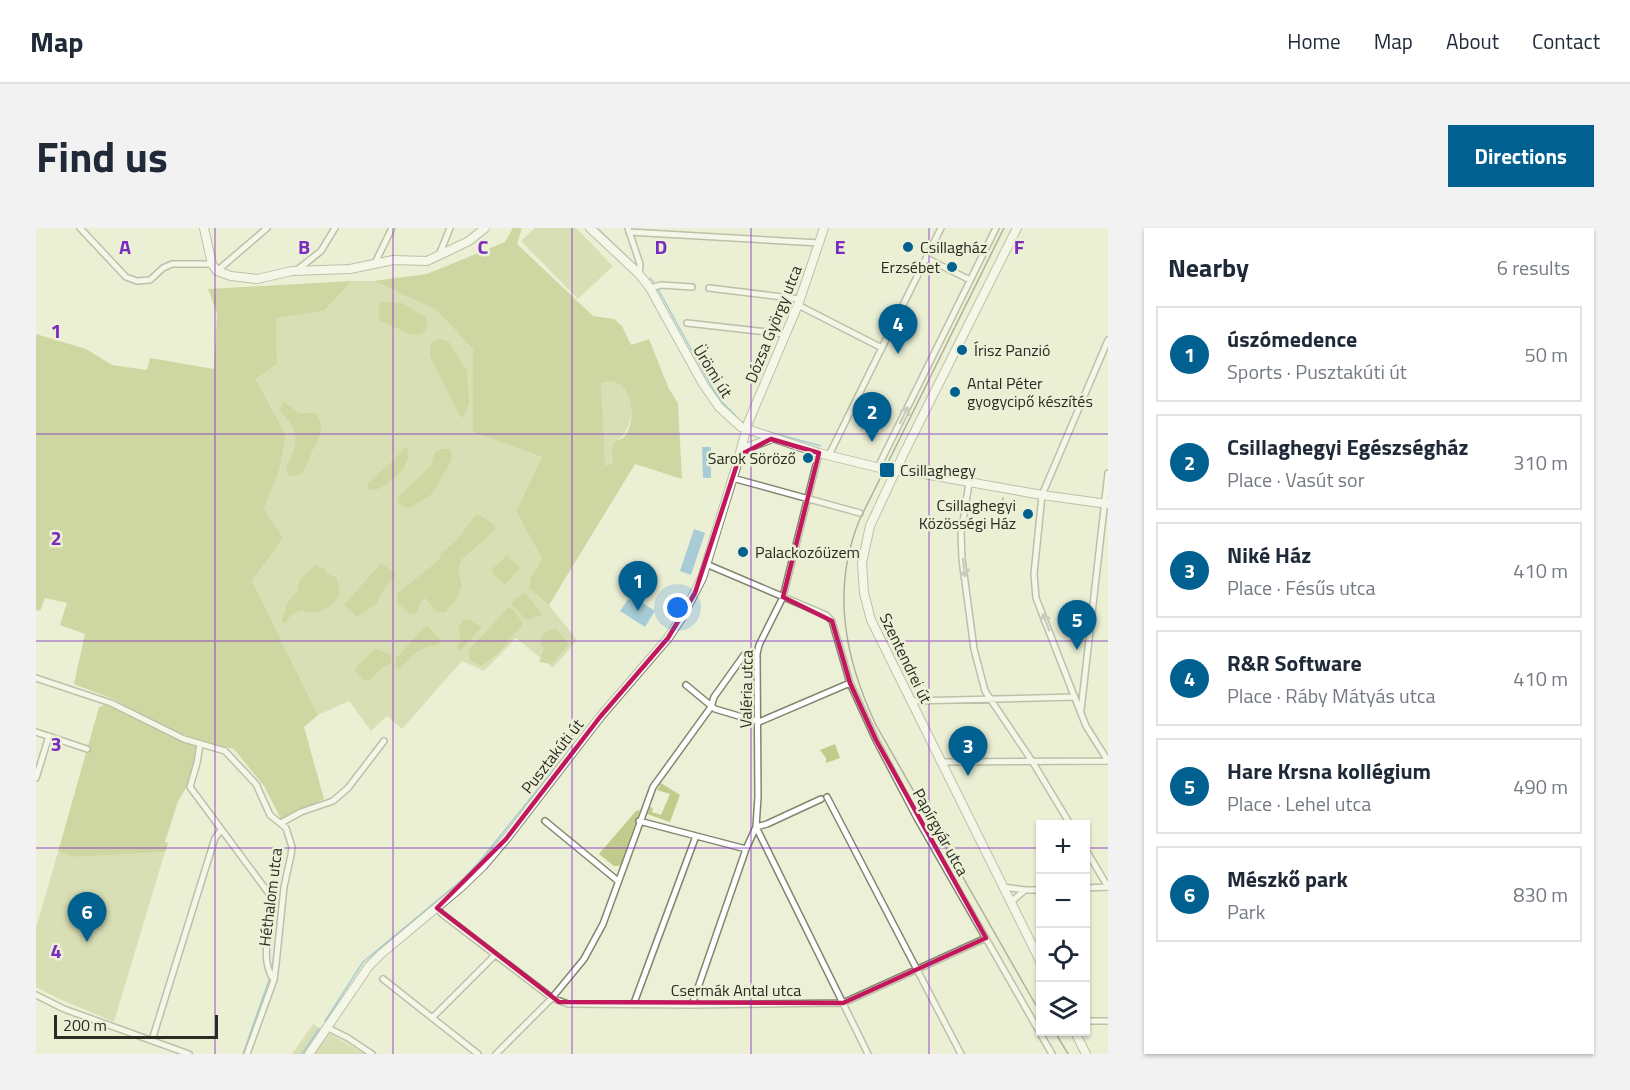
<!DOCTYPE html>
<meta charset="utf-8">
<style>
:root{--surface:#fff;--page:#f2f2f3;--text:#1f2937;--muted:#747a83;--line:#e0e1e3;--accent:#006090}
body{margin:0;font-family:"Titillium Web",sans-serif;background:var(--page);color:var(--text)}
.controls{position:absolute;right:18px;bottom:18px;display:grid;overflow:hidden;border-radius:0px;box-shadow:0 2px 4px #0004}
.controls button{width:54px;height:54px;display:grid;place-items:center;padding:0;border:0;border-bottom:2px solid var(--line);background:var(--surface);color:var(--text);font:30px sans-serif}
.scale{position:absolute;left:18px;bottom:15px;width:164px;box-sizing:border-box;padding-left:6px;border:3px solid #2b2c23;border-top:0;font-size:16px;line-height:21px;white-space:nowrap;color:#2b2c23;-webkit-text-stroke:4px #ebf0d6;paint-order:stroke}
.you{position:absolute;left:642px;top:380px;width:21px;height:21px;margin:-15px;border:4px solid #fff;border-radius:50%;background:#1a73e8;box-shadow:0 0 0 9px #1a73e833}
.badge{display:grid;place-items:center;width:39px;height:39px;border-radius:50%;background:var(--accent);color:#fff;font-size:20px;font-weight:700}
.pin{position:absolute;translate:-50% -50px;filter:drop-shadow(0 2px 3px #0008)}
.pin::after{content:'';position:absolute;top:32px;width:21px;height:18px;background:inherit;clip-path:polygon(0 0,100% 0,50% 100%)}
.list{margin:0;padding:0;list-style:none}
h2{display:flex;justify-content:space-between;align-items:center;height:78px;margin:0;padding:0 24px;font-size:26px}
h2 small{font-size:20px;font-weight:400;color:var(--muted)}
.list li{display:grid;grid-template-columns:39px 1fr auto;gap:18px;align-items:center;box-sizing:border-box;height:96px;margin:0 12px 12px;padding:0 12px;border:2px solid var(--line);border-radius:0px}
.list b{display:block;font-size:22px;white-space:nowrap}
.list p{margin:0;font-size:20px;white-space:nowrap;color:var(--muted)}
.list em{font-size:20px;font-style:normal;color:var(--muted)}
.icon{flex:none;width:33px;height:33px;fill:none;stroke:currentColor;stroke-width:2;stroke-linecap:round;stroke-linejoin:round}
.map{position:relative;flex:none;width:1072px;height:826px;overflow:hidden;border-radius:0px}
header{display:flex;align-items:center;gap:36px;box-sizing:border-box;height:84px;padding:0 30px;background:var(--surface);border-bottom:2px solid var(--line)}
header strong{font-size:28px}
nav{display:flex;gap:33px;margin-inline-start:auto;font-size:21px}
.intro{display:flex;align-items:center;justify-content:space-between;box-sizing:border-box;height:144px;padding:0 36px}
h1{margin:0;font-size:42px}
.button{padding:15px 27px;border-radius:0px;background:var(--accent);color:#fff;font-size:21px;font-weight:700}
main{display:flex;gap:36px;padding:0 36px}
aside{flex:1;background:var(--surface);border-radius:0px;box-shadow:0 2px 4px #0004}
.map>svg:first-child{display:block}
.green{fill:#c3cb8c}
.forest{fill:#abb562;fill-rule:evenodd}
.water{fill:#55a1d5}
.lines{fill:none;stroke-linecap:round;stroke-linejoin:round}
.stream{stroke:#55a1d5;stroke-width:1.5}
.street-casing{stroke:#83866f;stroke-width:8}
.secondary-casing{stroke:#83866f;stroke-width:10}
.street{stroke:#fff;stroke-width:5}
.secondary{stroke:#fff;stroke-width:8}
.tram{stroke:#656759;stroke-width:1.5}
.oneway{stroke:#a0a09c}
.marked{fill:none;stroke:#c2185b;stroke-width:4.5;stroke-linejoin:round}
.grid{fill:none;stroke:#7b2cbf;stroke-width:1.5;stroke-opacity:0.55}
.poi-dot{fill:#006090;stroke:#ebf0d6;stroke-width:2}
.labels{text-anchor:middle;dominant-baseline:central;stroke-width:5;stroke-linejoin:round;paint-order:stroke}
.poi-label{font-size:16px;fill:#2b2c23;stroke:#ebf0d6;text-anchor:start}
.street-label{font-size:16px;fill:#2b2c23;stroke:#ebf0d6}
.grid-label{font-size:20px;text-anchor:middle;font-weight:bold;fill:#7b2cbf;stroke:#ebf0d6;stroke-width:5;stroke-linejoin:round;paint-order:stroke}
</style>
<header>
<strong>Map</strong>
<nav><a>Home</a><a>Map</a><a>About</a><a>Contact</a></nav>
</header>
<div class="intro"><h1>Find us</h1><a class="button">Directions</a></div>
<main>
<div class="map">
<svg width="1072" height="826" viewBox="0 0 1072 826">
<rect width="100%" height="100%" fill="#ebf0d6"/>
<path class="green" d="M499,0H540L577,38L542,71L485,13Z
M316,53H337L399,81L437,121V204L506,229L480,283L506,331L494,350L493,360L513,377L541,412L517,440L480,410L448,443L426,433L366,501L351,488L335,503L313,473L282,487L216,353L247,310L228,280L243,244L250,207L220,150L241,136L240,90L288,83Z
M575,153C578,154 582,155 584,157C601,168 598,206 579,213L577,236L568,237L565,154Z
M799,516L804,530L790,535V530L784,522Z
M625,555L644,567L634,594L611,586L614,579L617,580L616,584L625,587L634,566L621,562Z
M604,582L585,636L583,638H578L563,626L600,583Z
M22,624L40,629L129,624L78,794L21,770L0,759V700Z
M277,796L329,826H256Z"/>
<path class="forest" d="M477,0H486L481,16L557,88L578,91L586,98L595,117L613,111L633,161L642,175L646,251L599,236L513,377L493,360L494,350L506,331L480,283L506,229L437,204V121L399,81L337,53L391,46L469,14ZM575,153C578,154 582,155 584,157C598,166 599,198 588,209C583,213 579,211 577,217C575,223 576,230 577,236L569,237L565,155Z
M316,53L288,83L240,90L241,136L220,151L250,207L243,244L228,280L247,310L216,353L282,487L268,499L288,571L245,591L228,558L198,521L167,514L124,497L77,471L38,456L49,406L24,397L31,375L9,370L4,383L0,382V106L50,121L76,137L111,142L114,130L178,141L181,85L172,61Z
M343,74L367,75L390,90L392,98L386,106L376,107L343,92Z
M403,111L413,114L431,143L433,175L427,190L423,187L394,128V116Z
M248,174L263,185H280C292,203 281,211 275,226C272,234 270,240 264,247L253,248L250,240C262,213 266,204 243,182Z
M370,218C380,233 358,252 346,259C342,262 336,262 332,262V255L358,232Z
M405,221H413L416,225L415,233L396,266L373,280L367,279L362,274L363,268L394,239L399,224Z
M444,287L459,297L458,303L425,332L422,342L426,358L421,370L409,384H401L388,369L380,385L373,386L361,374L362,365L403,332L405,325L420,313L439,288Z
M471,327L484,340L469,357L457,346L456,341Z
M345,335L359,345L358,350L352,355L340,376L321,389L308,377Z
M279,337L288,340L292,346L301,350L304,367C293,381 283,388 265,382L255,387L250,394H246C249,381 252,371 262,362L263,353Z
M489,365L507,387L490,392L476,376L478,371Z
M472,380L476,381L487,395L484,400L461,426L446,438L434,432L432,423Z
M433,391L445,400L425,422L421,420L425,410L422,400L428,392Z
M392,398L405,413L402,417C384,418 376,428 364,441L359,439L360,430L388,400Z
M519,400L533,416L516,436L503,434L508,421L504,414L507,406Z
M339,421L354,426L356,433L354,436L348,438L334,452L328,453L319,443L321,438Z
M75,475L164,516L154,554L142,573L129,614L132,615L129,624L40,629L22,624L63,479Z"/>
<path class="water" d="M666,219H675V250H667Z
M658,301L669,305L655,347L644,343Z
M595,367L619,383L609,399L584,383Z"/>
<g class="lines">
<path class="stream" d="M561,0L602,39
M614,50L618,54
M622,61L677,161L686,174L700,188
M726,202L785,218
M289,793L327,734L427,651L444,633L526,531
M207,826L233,752
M266,826L283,801"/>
<defs>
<path id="street" d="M44,0L90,49L101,53L114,52L127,40L136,36H176
M592,0L604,36L603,46
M593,4L783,15
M403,27L414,0
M890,30L934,52
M339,35L356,0
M261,42L285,23L299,0
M181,43L231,0
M614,60L625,57L656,59
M673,60L764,71
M762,77L846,120
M651,95L749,106
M1072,112L1006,267L998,346L1000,370L1035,460L1050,498L1072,533
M793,227L905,0
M842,239L960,0
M700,251L824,285
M933,255L925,306L926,331L938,421L949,463L996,533L1034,596
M670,336L790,387L796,393L814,455L840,512L881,590L1016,826
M0,450L75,475L148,511L189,523L220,556L234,587L250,600L256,619L255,627L248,659L240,736L238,752L211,826
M650,457L679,481L723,494
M875,473L1039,469
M1045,482L1072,245
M723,494L814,455
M0,504L51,521
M164,516L161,535L154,559L234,667C238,693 221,730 238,752
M905,534L1072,533
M0,550L13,508
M791,569L925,826
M509,593L582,653
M603,593L710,621
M245,595L265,584L297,573L312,560L348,513
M720,599L832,826
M720,599L731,596L785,571
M1050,622L1072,659
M967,659L989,662H1005
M1050,660L1072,659
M975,674L989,662
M401,680L406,686L516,770L532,776L656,777L807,775L950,710
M347,751L442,826
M0,767L28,781L153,826
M598,775L660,608
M656,777L710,621L720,599L722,569L721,426L723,417L747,369L783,225
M396,790L458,728
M1050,793H1072
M292,800L312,810L336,826
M116,812L179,610L185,602
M460,826L516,770L548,731L567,696L617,559L675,479L678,469L708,427L721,426"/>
<path id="secondary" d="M168,0L176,36L181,43L195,48L221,51L256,43L314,41L357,32L391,33L433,13L449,0
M554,0L603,46L614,60L667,156L683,179L705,199L783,225L852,242L871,243L1006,267L1072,276
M981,0L867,227L834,298L826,335L828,365L835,392L1005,735
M705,226L713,219L734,211
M1039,804L1050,826
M273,826L333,738L345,726L424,660L447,638L470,611L564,489L632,410L646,389L666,350L701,236L712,195L762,77L788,0"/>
</defs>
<use href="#street" class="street-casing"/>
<use href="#secondary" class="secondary-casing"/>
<use href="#street" class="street"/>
<use href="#secondary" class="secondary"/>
<path class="tram" d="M968,0L823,293C795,363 809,431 840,497L1005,786
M966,274L967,270
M1019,804L1032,826"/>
</g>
<defs><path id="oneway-shaft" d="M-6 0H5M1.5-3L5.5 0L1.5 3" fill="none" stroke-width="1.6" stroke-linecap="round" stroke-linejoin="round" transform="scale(1.5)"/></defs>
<g class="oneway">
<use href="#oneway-shaft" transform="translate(868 187) rotate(-64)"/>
<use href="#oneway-shaft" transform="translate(928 340) rotate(83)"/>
<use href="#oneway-shaft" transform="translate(1010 394) rotate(-111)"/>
</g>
<path d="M0 0H1072V826H0ZM735,211L783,225L747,369L796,393L814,455L840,512L950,710L807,775L523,774L401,680L470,611L564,489L632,410L659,365L704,227Z" fill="#ebf0d6" fill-opacity=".55" fill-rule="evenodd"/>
<path class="marked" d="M735,211L783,225L747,369L796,393L814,455L840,512L950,710L807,775L523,774L401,680L470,611L564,489L632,410L659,365L704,227Z"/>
<path class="grid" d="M179,0V826M357,0V826M536,0V826M715,0V826M893,0V826M0,206H1072M0,413H1072M0,620H1005M1050,620H1072"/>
<g class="poi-dot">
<circle cx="872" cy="19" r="6"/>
<circle cx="916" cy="39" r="6"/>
<circle cx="926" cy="122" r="6"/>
<circle cx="919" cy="164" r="6"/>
<circle cx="772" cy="230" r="6"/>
<rect x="843" y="234" width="16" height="16" rx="3"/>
<circle cx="992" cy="286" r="6"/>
<circle cx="707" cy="324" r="6"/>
</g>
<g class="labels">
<g class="poi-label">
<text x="884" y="19">Csillagház</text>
<text x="904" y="39" text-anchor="end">Erzsébet</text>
<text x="938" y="122">Írisz Panzió</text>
<text x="931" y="155">Antal Péter<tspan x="931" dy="18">gyogycipő készítés</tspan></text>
<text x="760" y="230" text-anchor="end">Sarok Söröző</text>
<text x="864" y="242">Csillaghegy</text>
<text x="980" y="277" text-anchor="end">Csillaghegyi<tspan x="980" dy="18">Közösségi Ház</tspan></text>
<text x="719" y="324">Palackozóüzem</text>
</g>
<g class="street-label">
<text transform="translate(737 96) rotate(-68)">Dózsa György utca</text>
<text transform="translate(677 143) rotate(58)">Ürömi út</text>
<text transform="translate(870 430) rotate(64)">Szentendrei út</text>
<text transform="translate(710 461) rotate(-89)">Valéria utca</text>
<text transform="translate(516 528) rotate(-52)">Pusztakúti út</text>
<text transform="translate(905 604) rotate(61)">Papírgyár utca</text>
<text transform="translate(234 669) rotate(-83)">Héthalom utca</text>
<text x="700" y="762">Csermák Antal utca</text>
</g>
</g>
<g class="grid-label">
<text x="89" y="26">A</text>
<text x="268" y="26">B</text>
<text x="447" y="26">C</text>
<text x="625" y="26">D</text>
<text x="804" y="26">E</text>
<text x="983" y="26">F</text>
<text x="20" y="110">1</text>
<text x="20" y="317">2</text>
<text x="20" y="523">3</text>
<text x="20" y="730">4</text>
</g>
</svg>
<div class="controls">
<button>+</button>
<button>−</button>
<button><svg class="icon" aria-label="locate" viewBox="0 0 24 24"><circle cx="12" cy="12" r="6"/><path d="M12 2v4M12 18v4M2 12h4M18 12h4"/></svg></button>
<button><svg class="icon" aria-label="layers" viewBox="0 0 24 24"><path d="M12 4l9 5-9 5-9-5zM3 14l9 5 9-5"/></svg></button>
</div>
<div class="scale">200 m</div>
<div class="you"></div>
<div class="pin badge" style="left:602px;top:383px">1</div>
<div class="pin badge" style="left:836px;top:214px">2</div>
<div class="pin badge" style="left:932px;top:548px">3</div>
<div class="pin badge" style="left:862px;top:126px">4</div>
<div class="pin badge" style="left:1041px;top:422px">5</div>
<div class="pin badge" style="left:51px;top:714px">6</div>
</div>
<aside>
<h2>Nearby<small>6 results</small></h2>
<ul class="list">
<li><span class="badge">1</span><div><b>úszómedence</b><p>Sports · Pusztakúti út</p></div><em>50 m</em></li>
<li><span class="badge">2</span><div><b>Csillaghegyi Egészségház</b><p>Place · Vasút sor</p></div><em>310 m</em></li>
<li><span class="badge">3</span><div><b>Niké Ház</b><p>Place · Fésűs utca</p></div><em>410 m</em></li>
<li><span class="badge">4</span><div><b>R&amp;R Software</b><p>Place · Ráby Mátyás utca</p></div><em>410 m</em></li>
<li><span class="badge">5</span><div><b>Hare Krsna kollégium</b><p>Place · Lehel utca</p></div><em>490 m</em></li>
<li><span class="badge">6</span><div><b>Mészkő park</b><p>Park</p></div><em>830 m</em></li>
</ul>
</aside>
</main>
